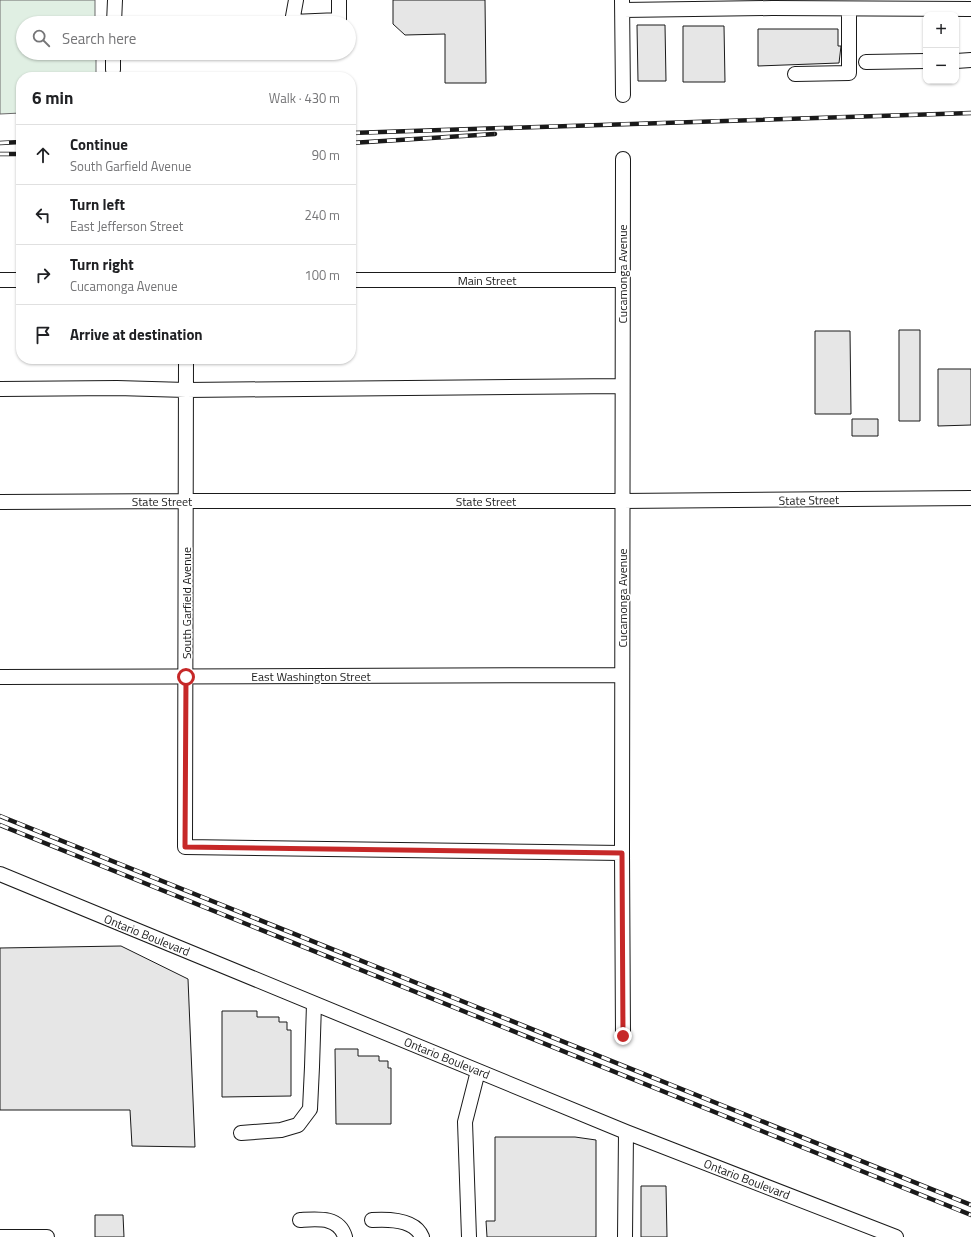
<!DOCTYPE html>
<meta charset="utf-8">
<style>
:root{--surface:#fff;--page:#f6f6f6;--text:#202124;--muted:#757577;--line:#e0e0e0}
body{margin:0;font-family:"Titillium Web",sans-serif;background:var(--page);color:var(--text)}
.controls{position:absolute;right:12px;top:12px;display:grid;overflow:hidden;border-radius:8px;box-shadow:0 1px 3px #0004}
.controls button{width:36px;height:36px;display:grid;place-items:center;padding:0;border:0;border-bottom:1px solid var(--line);background:var(--surface);color:var(--text);font:20px sans-serif}
.stop{position:absolute;width:12px;height:12px;margin:-9px;border:3px solid #c62828;border-radius:50%;background:#fff}
.stop.end{background:#c62828;border-color:#fff;box-shadow:0 1px 4px #0008}
.list{margin:0;padding:0;list-style:none}
h2{display:flex;justify-content:space-between;align-items:center;height:52px;margin:0;padding:0 16px;font-size:17px}
h2 small{font-size:13px;font-weight:400;color:var(--muted)}
.list li{display:grid;grid-template-columns:26px 1fr auto;gap:12px;align-items:center;box-sizing:border-box;height:60px;padding:0 16px;border-top:1px solid var(--line)}
.list b{display:block;font-size:15px;white-space:nowrap}
.list p{margin:0;font-size:13px;white-space:nowrap;color:var(--muted)}
.list em{font-size:13px;font-style:normal;color:var(--muted)}
.icon{flex:none;width:22px;height:22px;fill:none;stroke:currentColor;stroke-width:2;stroke-linecap:round;stroke-linejoin:round}
.map{position:relative;flex:none;width:971px;height:1237px;overflow:hidden}
.search{position:absolute;background:var(--surface);box-shadow:0 1px 3px #0004;left:16px;top:16px;width:340px;height:44px;display:flex;align-items:center;gap:10px;box-sizing:border-box;padding:0 14px;border-radius:22px;color:var(--muted);font-size:15px}
.panel{position:absolute;background:var(--surface);box-shadow:0 1px 3px #0004;left:16px;top:72px;width:340px;height:292px;border-radius:16px}
.map>svg:first-child{display:block}
.green{fill:#e0efe3;stroke:#6a6a6a}
.building{fill:#e6e6e6;stroke:#1a1a1a}
.lines{fill:none;stroke-linecap:round;stroke-linejoin:round}
.minor-casing{stroke:#1a1a1a;stroke-width:16}
.minor{stroke:#fff;stroke-width:14}
.rail-casing{stroke:#1a1a1a;stroke-width:4.5}
.rail{stroke:#fff;stroke-width:3;stroke-dasharray:9;stroke-linecap:butt}
.route{stroke:#c62828;stroke-width:5}
.labels{text-anchor:middle;dominant-baseline:central;stroke-width:3;stroke-linejoin:round;paint-order:stroke}
.street-label{font-size:12px;fill:#1a1a1a;stroke:#fff}
</style>
<div class="map">
<svg width="971" height="1237" viewBox="0 0 971 1237">
<rect width="100%" height="100%" fill="#fff"/>
<path class="green" d="M0,0H95V23H23V53H96V77H21V113L0,114Z"/>
<path class="building" d="M393,0H485L486,83H445V34L405,35L393,24Z
M637,25H665L666,81H638Z
M683,26H724L725,82H683Z
M758,29H838V46H841L839,63L758,66Z
M899,330H920V421H899Z
M815,331H850L851,414H815Z
M938,369H971V425L938,426Z
M852,419H878V436H852Z
M121,946L188,979L195,1147L132,1146L130,1110H0V948Z
M222,1011H257V1017H279V1022H287V1030H291V1096L222,1097Z
M335,1049H358V1056H379V1061H388V1068H391V1124H336Z
M495,1137H575L596,1140V1237H487L486,1221H495Z
M641,1186H666L667,1237H641Z
M95,1215H123L124,1237H95Z"/>
<g class="lines">
<defs>
<path id="minor" d="M296,0L292,22L339,20V0
M622,0L623,95
M623,10L772,8L971,9
M114,23L115,0
M956,61L971,60
M866,62L926,61
M113,70V53
M795,74L849,73V9
M623,159L622,853L623,1036
M0,280H21
M351,280H622
M186,359L185,847L622,853
M0,389L117,388L186,390L622,386
M0,502L187,501H622L971,498
M0,677L622,675
M0,874L626,1132L896,1237
M241,1133L281,1130L298,1125L310,1109L312,1067L314,1004
M300,1220C317,1219 339,1216 345,1237
M372,1220C388,1219 415,1219 422,1237
M0,1237H47
M469,1237L465,1122L478,1071
M625,1237L626,1132"/>
</defs>
<use href="#minor" class="minor-casing"/>
<use href="#minor" class="minor"/>
<defs>
<path id="rail" d="M351,133L971,113
M0,143L21,142
M351,143L495,134
M0,154H21
M0,816L971,1205
M0,825L971,1215"/>
</defs>
<use href="#rail" class="rail-casing"/>
<use href="#rail" class="rail"/>
</g>
<g class="lines">
<path class="route" d="M186,677L185,847L622,853L623,1036"/>
</g>
<g class="labels">
<g class="street-label">
<text transform="translate(622 274) rotate(-90)">Cucamonga Avenue</text>
<text x="487" y="280">Main Street</text>
<text transform="translate(809 500) rotate(-1)">State Street</text>
<text x="162" y="501">State Street</text>
<text x="486" y="501">State Street</text>
<text transform="translate(622 598) rotate(-90)">Cucamonga Avenue</text>
<text transform="translate(186 603) rotate(-90)">South Garfield Avenue</text>
<text x="311" y="676">East Washington Street</text>
<text transform="translate(147 935) rotate(22)">Ontario Boulevard</text>
<text transform="translate(447 1058) rotate(22)">Ontario Boulevard</text>
<text transform="translate(747 1179) rotate(21)">Ontario Boulevard</text>
</g>
</g>
</svg>
<div class="controls">
<button>+</button>
<button>−</button>
</div>
<div class="stop" style="left:186px;top:677px"></div>
<div class="stop end" style="left:623px;top:1036px"></div>
<div class="search"><svg class="icon" aria-label="search" viewBox="0 0 24 24"><circle cx="10" cy="10" r="6"/><path d="M15 15l6 6"/></svg>Search here</div>
<section class="panel">
<h2>6 min<small>Walk · 430 m</small></h2>
<ul class="list">
<li><svg class="icon" aria-label="ahead" viewBox="0 0 24 24"><path d="M12 20V5M6 11l6-6 6 6"/></svg><div><b>Continue</b><p>South Garfield Avenue</p></div><em>90 m</em></li>
<li><svg class="icon" aria-label="left" viewBox="0 0 24 24"><path d="M17 20v-9H6M10 6l-5 5 5 5"/></svg><div><b>Turn left</b><p>East Jefferson Street</p></div><em>240 m</em></li>
<li><svg class="icon" aria-label="right" viewBox="0 0 24 24"><path d="M7 20v-9h11M14 6l5 5-5 5"/></svg><div><b>Turn right</b><p>Cucamonga Avenue</p></div><em>100 m</em></li>
<li><svg class="icon" aria-label="arrive" viewBox="0 0 24 24"><path d="M6 21V4h12l-3 4 3 4H6"/></svg><div><b>Arrive at destination</b></div></li>
</ul>
</section>
</div>
